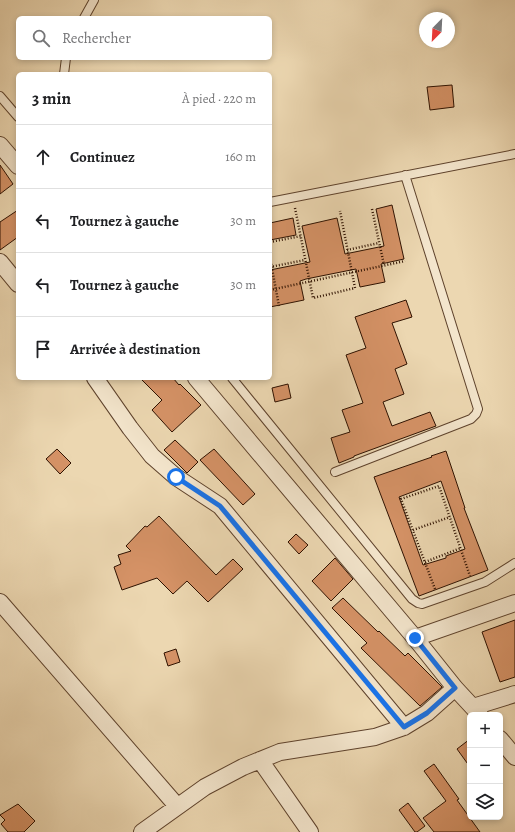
<!DOCTYPE html>
<html lang="fr">
<meta charset="utf-8">
<style>
:root{--surface:#fff;--page:#f2f2f2;--text:#202124;--muted:#757577;--line:#e0e0e0}
body{margin:0;font-family:Alegreya,serif;background:var(--page);color:var(--text)}
.controls{position:absolute;right:12px;bottom:12px;display:grid;overflow:hidden;border-radius:6px;box-shadow:0 2px 6px #0003}
.controls button{width:36px;height:36px;display:grid;place-items:center;padding:0;border:0;border-bottom:1px solid var(--line);background:var(--surface);color:var(--text);font:20px sans-serif}
.compass{position:absolute;left:419px;top:12px;width:36px;height:36px;border-radius:50%;background:var(--surface);box-shadow:0 2px 6px #0003;rotate:204deg}
.stop{position:absolute;width:12px;height:12px;margin:-9px;border:3px solid #1a73e8;border-radius:50%;background:#fff}
.stop.end{background:#1a73e8;border-color:#fff;box-shadow:0 1px 4px #0008}
.list{margin:0;padding:0;list-style:none}
h2{display:flex;justify-content:space-between;align-items:center;height:52px;margin:0;padding:0 16px;font-size:17px}
h2 small{font-size:13px;font-weight:400;color:var(--muted)}
.list li{display:grid;grid-template-columns:26px 1fr auto;gap:12px;align-items:center;box-sizing:border-box;height:64px;padding:0 16px;border-top:1px solid var(--line)}
.list b{display:block;font-size:15px;white-space:nowrap}
.list em{font-size:13px;font-style:normal;color:var(--muted)}
.icon{flex:none;width:22px;height:22px;fill:none;stroke:currentColor;stroke-width:2;stroke-linecap:round;stroke-linejoin:round}
.map{position:relative;flex:none;width:515px;height:832px;overflow:hidden}
.search{position:absolute;background:var(--surface);box-shadow:0 2px 6px #0003;left:16px;top:16px;width:256px;height:44px;display:flex;align-items:center;gap:10px;box-sizing:border-box;padding:0 14px;border-radius:6px;color:var(--muted);font-size:15px}
.panel{position:absolute;background:var(--surface);box-shadow:0 2px 6px #0003;left:16px;top:72px;width:256px;height:308px;border-radius:6px}
.map>svg:first-child{display:block}
.building{fill:#d59266;stroke:#2e1100;fill-rule:evenodd}
.lines{fill:none;stroke-linecap:round;stroke-linejoin:round}
.service-casing{stroke:#5e422c;stroke-width:10}
.minor-casing{stroke:#5e422c;stroke-width:18}
.path{stroke:#2e1100;stroke-width:2.5;stroke-dasharray:1 2;stroke-linecap:butt}
.service{stroke:#f3e5cc;stroke-width:8}
.minor{stroke:#f3e5cc;stroke-width:16}
.route{stroke:#1a73e8;stroke-width:5}
</style>
<div class="map">
<svg width="515" height="832" viewBox="0 0 515 832">
<rect width="100%" height="100%" fill="#ecd7b1"/>
<filter id="stains"><feTurbulence type="fractalNoise" baseFrequency=".005" numOctaves="4"/><feColorMatrix values="0 0 0 0 .2 0 0 0 0 .09 0 0 0 0 .02 0 0 0 .5 -.17"/></filter>
<radialGradient id="worn" r=".72"><stop offset=".6" stop-color="#630" stop-opacity="0"/><stop offset="1" stop-color="#630" stop-opacity=".3"/></radialGradient>
<path class="building" d="M452,85L454,107L430,110L427,87Z
M0,165L13,184L0,194Z
M392,205L404,259L381,264L385,282L360,287L356,269L306,279L300,281L304,300L270,307V270L310,262L302,226L337,218L345,254L384,246L376,209Z
M18,210V237L0,250V222Z
M293,218L296,235L270,240V223Z
M406,300L412,317L392,323L407,364L395,369L404,394L383,402L392,426L430,412L436,426L354,456V457L339,463L331,438L350,432L342,410L363,403L346,355L366,348L355,317Z
M140,378H173L179,385L180,384L201,405L172,432L152,410L162,400Z
M288,384L291,398L275,402L272,388Z
M175,440L198,462L187,473L164,450Z
M57,449L71,463L60,474L46,459Z
M214,449L255,494L243,505L200,460Z
M446,451L465,508H464L488,570L419,596L374,477L432,457L431,456ZM441,481L465,549L446,556V558L423,565L399,497Z
M159,516L216,575L233,559L243,569L208,602L187,581L173,594L157,578L122,590L114,567L121,564L118,555L131,551L126,546L145,526L147,527Z
M296,534L308,545L299,554L288,542Z
M335,558L353,579L331,601L312,581Z
M343,598L378,632L379,631L405,656L408,653L442,687L420,706L361,648L367,643L332,608Z
M515,620V677L500,682L482,632Z
M176,649L180,662L168,666L164,653Z
M470,739V767L457,749Z
M434,764L459,799L457,800L480,832H434L423,818L446,801L424,771Z
M408,803L425,826L417,832H415L399,810Z
M18,804L35,821L24,832H8L1,824L5,820L0,815Z"/>
<g class="lines">
<defs>
<path id="service" d="M84,18L94,0
M64,74L66,58
M0,96L18,117
M270,202L515,154
M232,378L412,599L418,603L422,604L485,582L515,563
M335,472L471,419L476,414L478,409L405,175"/>
<path id="minor" d="M0,145L18,166
M0,262L18,284
M95,378L130,428L152,456L176,477L220,506L404,727
M196,378L415,638L455,688L480,715
M0,602L177,806
M415,638L515,603
M473,707L515,694
M500,739L515,757
M260,760L310,832
M142,832L205,787L243,767L280,752L375,737L404,727L427,713L455,688"/>
</defs>
<use href="#service" class="service-casing"/>
<use href="#minor" class="minor-casing"/>
<path class="path" d="M295,208L313,298L355,288L340,211
M372,209L384,265
M270,242L301,236
M347,250L379,243
M270,258L279,306
M270,267L305,260
M270,290L405,261
M413,530L450,517
M425,562L461,548
M435,589L401,499L439,486L470,576"/>
<use href="#service" class="service"/>
<use href="#minor" class="minor"/>
</g>
<g class="lines">
<path class="route" d="M176,477L220,506L404,727L427,713L455,688L415,638"/>
</g>
<rect width="100%" height="100%" filter="url(#stains)"/>
<rect width="100%" height="100%" fill="url(#worn)"/>
</svg>
<div class="controls">
<button>+</button>
<button>−</button>
<button><svg class="icon" aria-label="layers" viewBox="0 0 24 24"><path d="M12 4l9 5-9 5-9-5zM3 14l9 5 9-5"/></svg></button>
</div>
<svg class="compass" viewBox="-18 -18 36 36"><path d="M0-13l5 13h-10z" fill="#e53935"/><path d="M0 13l5-13h-10z" fill="#757577"/></svg>
<div class="stop" style="left:176px;top:477px"></div>
<div class="stop end" style="left:415px;top:638px"></div>
<div class="search"><svg class="icon" aria-label="search" viewBox="0 0 24 24"><circle cx="10" cy="10" r="6"/><path d="M15 15l6 6"/></svg>Rechercher</div>
<section class="panel">
<h2>3 min<small>À pied · 220 m</small></h2>
<ul class="list">
<li><svg class="icon" aria-label="ahead" viewBox="0 0 24 24"><path d="M12 20V5M6 11l6-6 6 6"/></svg><div><b>Continuez</b></div><em>160 m</em></li>
<li><svg class="icon" aria-label="left" viewBox="0 0 24 24"><path d="M17 20v-9H6M10 6l-5 5 5 5"/></svg><div><b>Tournez à gauche</b></div><em>30 m</em></li>
<li><svg class="icon" aria-label="left" viewBox="0 0 24 24"><path d="M17 20v-9H6M10 6l-5 5 5 5"/></svg><div><b>Tournez à gauche</b></div><em>30 m</em></li>
<li><svg class="icon" aria-label="arrive" viewBox="0 0 24 24"><path d="M6 21V4h12l-3 4 3 4H6"/></svg><div><b>Arrivée à destination</b></div></li>
</ul>
</section>
</div>
